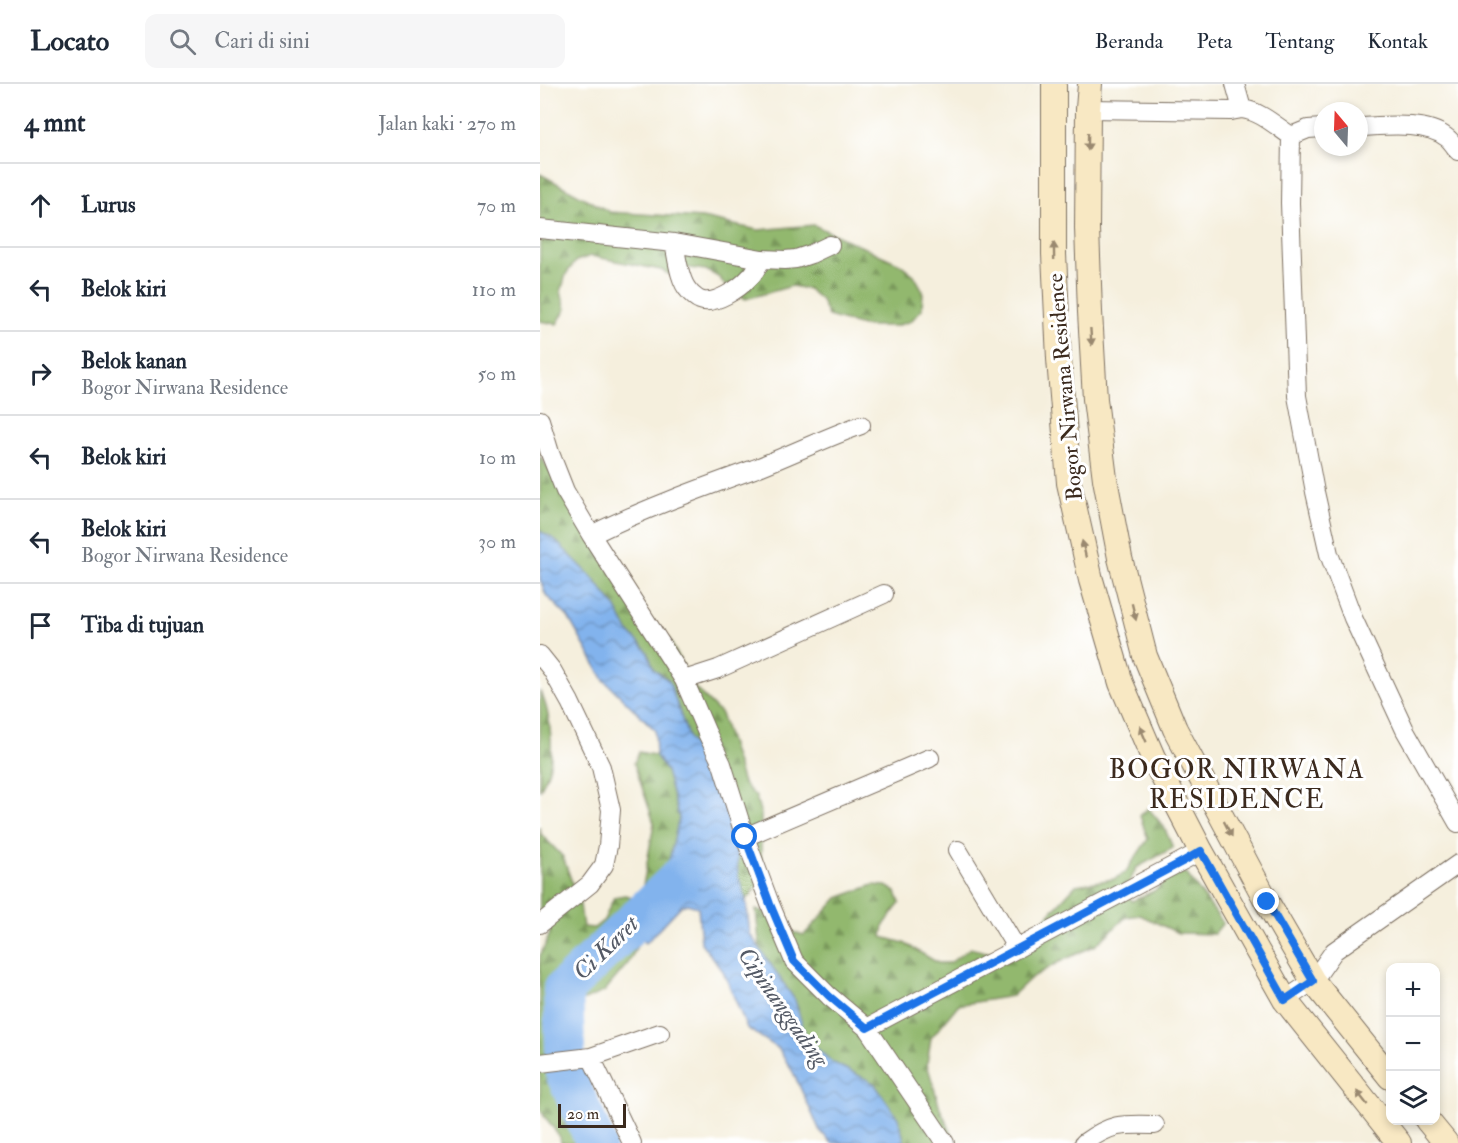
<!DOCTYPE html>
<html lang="id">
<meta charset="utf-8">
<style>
:root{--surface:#fff;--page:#f6f6f7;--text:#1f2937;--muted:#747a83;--line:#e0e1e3}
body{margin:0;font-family:"IM FELL Double Pica",serif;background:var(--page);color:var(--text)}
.controls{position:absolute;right:18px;bottom:18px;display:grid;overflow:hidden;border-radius:12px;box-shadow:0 3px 9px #0003}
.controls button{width:54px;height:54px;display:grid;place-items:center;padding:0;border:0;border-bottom:2px solid var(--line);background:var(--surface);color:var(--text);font:30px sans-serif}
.compass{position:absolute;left:774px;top:18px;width:54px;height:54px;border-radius:50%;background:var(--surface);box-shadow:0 3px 9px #0003;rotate:341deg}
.scale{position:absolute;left:18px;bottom:15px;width:68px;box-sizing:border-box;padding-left:6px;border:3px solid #3b2a1e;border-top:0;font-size:16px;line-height:21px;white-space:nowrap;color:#3b2a1e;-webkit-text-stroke:4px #fff;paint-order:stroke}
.stop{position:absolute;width:18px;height:18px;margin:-14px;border:4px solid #1a73e8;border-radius:50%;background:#fff}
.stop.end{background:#1a73e8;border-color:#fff;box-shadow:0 2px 6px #0008}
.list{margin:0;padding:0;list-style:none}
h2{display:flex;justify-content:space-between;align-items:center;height:78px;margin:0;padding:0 24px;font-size:26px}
h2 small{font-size:20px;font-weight:400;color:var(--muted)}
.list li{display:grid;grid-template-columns:39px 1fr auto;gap:18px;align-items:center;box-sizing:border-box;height:84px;padding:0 24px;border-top:2px solid var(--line)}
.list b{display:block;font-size:22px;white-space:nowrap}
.list p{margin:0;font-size:20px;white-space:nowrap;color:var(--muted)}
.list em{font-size:20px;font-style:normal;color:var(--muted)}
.icon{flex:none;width:33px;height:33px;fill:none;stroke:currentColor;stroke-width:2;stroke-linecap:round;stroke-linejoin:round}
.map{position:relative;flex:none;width:918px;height:1059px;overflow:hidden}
header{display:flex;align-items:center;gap:36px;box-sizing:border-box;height:84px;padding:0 30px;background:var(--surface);border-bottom:2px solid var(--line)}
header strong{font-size:28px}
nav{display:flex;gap:33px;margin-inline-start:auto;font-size:21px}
.search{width:420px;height:54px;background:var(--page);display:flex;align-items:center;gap:15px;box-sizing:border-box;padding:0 21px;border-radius:12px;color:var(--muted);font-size:22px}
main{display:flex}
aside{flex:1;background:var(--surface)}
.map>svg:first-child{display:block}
.forest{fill:url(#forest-firs);stroke:#667146;stroke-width:1.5}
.water{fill:url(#water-waves);stroke:#5e6e86;stroke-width:1.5}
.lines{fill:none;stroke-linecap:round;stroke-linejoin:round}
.river{stroke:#82b3ed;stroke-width:40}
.street-casing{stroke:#7c6f61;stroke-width:20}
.secondary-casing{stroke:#7c6f61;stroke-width:26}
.street{stroke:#fff;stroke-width:18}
.secondary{stroke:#f8e8c3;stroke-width:24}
.oneway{fill:#9a8970}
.route{stroke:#1a73e8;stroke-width:8}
.labels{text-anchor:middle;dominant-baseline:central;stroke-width:6;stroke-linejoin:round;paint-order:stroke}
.street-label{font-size:22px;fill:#3b2a1e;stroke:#fff}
.water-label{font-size:24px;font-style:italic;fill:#545a66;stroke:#fff}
.quarter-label{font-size:26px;letter-spacing:1.5px;fill:#3b2a1e;stroke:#fff}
</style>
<header>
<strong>Locato</strong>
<div class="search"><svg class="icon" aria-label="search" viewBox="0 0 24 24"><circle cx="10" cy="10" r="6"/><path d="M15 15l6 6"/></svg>Cari di sini</div>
<nav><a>Beranda</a><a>Peta</a><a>Tentang</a><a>Kontak</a></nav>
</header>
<main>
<aside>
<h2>4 mnt<small>Jalan kaki · 270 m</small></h2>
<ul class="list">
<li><svg class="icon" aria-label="ahead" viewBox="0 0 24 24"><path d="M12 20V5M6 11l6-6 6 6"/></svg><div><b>Lurus</b></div><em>70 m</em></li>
<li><svg class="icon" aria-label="left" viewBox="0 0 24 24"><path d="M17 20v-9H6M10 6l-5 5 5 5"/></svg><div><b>Belok kiri</b></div><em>110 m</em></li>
<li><svg class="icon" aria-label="right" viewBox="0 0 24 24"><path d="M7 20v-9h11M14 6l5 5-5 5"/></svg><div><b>Belok kanan</b><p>Bogor Nirwana Residence</p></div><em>50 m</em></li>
<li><svg class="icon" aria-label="left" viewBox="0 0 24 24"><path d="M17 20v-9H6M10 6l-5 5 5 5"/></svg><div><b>Belok kiri</b></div><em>10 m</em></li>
<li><svg class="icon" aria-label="left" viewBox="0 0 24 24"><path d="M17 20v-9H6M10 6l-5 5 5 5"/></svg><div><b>Belok kiri</b><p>Bogor Nirwana Residence</p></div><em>30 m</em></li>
<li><svg class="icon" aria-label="arrive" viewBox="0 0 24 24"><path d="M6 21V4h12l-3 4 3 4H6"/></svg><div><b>Tiba di tujuan</b></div></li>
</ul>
</aside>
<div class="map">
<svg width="918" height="1059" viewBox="0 0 918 1059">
<defs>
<pattern id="forest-firs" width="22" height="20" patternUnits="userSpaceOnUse" patternTransform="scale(1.5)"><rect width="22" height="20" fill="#92b86e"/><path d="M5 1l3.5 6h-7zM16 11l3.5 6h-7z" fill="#78965a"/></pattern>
<pattern id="water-waves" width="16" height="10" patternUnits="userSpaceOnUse" patternTransform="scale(1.5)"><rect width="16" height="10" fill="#82b3ed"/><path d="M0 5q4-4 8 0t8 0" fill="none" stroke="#6c92bf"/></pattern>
</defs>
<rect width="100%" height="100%" fill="#fff"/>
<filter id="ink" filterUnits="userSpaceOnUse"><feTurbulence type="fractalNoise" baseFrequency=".0167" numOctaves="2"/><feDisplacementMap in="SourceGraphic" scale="12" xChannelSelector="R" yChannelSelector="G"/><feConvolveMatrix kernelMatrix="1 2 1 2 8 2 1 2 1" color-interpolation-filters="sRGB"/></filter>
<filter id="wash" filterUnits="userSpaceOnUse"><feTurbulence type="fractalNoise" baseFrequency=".008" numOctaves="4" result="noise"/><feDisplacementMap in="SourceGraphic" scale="24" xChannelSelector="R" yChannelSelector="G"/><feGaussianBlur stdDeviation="1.35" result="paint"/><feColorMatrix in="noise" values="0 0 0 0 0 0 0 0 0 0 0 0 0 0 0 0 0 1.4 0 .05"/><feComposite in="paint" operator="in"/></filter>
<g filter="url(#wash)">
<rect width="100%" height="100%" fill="#f5efdd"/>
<path class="forest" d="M0,90L70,128L162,134L218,146L274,141L360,180L374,191L383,207L382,225L371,237L356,242H322L288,232L281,216L268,205L252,202L206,215L189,208L180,194L166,186L149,184L135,193L121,186L51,172L36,177L26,190L21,208L26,225L17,240L0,237Z
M0,372L41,432L100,531L129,555L155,604L181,630L203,699L216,713L221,731V786L217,803L206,816L186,789L181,750L0,464Z
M0,608C10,624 14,667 9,685C7,692 3,700 0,707Z
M99,668L128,674L144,721L142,770L89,878L64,908L42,917L33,964V976L63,1059H21L20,1053L0,1026V872L9,852L15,819L0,829V743L1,750L23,773L40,821L43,843L54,844L64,836L74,813L85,811L96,814L103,802L114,739L94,679Z
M608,724L624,743L633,764L596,784L586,807L592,817L616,806L634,788L646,789L683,839L674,850L638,849L600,831L586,833L556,861L517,879L491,894L472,912L418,921L391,954L387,980L400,1024L416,1059H356L295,1004L222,889L216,826L239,830L253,848L264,851L298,814L333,801L346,802L356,808L360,819L344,841L342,853L364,859L398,879H410L430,864L454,870L480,862L536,801L574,795L585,789L608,755L600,732Z"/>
<path class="water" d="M0,447L14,455L51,492L75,522L88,547L107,567L114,585L129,597L149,655L177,698L189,728L197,764L198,791L206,816L210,850L255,916L266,954L292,978L334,999L358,1034L365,1059H292L280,1047L253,988L238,964L207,944L183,887L161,859L158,823L147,820L141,822L106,859L91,845L123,802L139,734L126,687L116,672L115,646L64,596L28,533L6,511L0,495Z"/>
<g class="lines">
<path class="river" d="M56,1059L26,991L23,906L143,790"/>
</g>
</g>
<g filter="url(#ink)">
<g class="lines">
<defs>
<path id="street" d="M695,0L702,25C720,27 736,42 751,52
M548,25L691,27L702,25
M819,43C845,42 885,37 906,53C911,56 915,63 918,67
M751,52L750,119L757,312L775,408L789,470L813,534L865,646L918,739
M751,52L768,45L783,44
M0,145L134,159L222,175L245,176L256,175L271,170L290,161
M134,159C137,173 139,197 149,207C151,210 157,215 160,216C174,222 200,204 209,194C215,189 218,181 222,175
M0,336L10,369L25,407L51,451L144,596L167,649L182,680L205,753L230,820L254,877L289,912L327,944L405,1059
M51,451C104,425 159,405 214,385C250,371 285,354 321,341
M0,571L12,586L30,618L61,683L71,726L68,762L64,781L50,800L0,840
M144,596L178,585L344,510
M205,753L390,674
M418,766L477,865
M745,916L773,897L794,867L918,780
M327,944L661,767
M51,973L120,949
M0,979L51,973L92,1059
M544,1059C572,1039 582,1040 615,1041"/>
<path id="secondary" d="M514,0V170L519,275L529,399L551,496L581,599L615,678L661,767L745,916L859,1059
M550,0L548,25L547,144L550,228L555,315L565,395L580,474L605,572L635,645L727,818L773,897L850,993
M887,1036L906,1059"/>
</defs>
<use href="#street" class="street-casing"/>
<use href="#secondary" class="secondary-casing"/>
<use href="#street" class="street"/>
<use href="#secondary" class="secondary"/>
</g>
<defs><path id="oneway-solid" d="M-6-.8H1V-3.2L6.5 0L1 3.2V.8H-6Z" transform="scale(1.5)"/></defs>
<g class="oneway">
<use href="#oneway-solid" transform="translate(548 58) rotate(91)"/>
<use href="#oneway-solid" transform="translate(514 167) rotate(-91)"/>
<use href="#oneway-solid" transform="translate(551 253) rotate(86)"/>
<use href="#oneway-solid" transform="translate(544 465) rotate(-103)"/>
<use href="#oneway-solid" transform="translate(594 528) rotate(76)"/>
<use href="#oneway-solid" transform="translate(603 650) rotate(-113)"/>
<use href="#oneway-solid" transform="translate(688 745) rotate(62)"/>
<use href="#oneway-solid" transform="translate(822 1014) rotate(-128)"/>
</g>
</g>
<g class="lines" filter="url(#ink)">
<path class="route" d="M205,753L230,820L254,877L289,912L327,944L642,778L661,767L745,916L773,897L727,818"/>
</g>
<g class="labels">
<g class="street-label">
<text transform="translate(525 303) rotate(-95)">Bogor Nirwana Residence</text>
</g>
<g class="water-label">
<text transform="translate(66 864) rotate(-44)">Ci Karet</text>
<text transform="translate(243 923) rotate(55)">Cipinanggading</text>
</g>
<g class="quarter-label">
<text x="697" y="686">BOGOR NIRWANA<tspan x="697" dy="30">RESIDENCE</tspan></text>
</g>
</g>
</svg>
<div class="controls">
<button>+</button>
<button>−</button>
<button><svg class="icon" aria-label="layers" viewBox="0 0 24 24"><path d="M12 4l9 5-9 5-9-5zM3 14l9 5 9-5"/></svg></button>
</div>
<svg class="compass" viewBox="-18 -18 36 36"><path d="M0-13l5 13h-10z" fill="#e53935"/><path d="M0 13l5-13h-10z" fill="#747a83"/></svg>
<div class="scale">20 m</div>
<div class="stop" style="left:205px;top:753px"></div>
<div class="stop end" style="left:727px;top:818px"></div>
</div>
</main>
